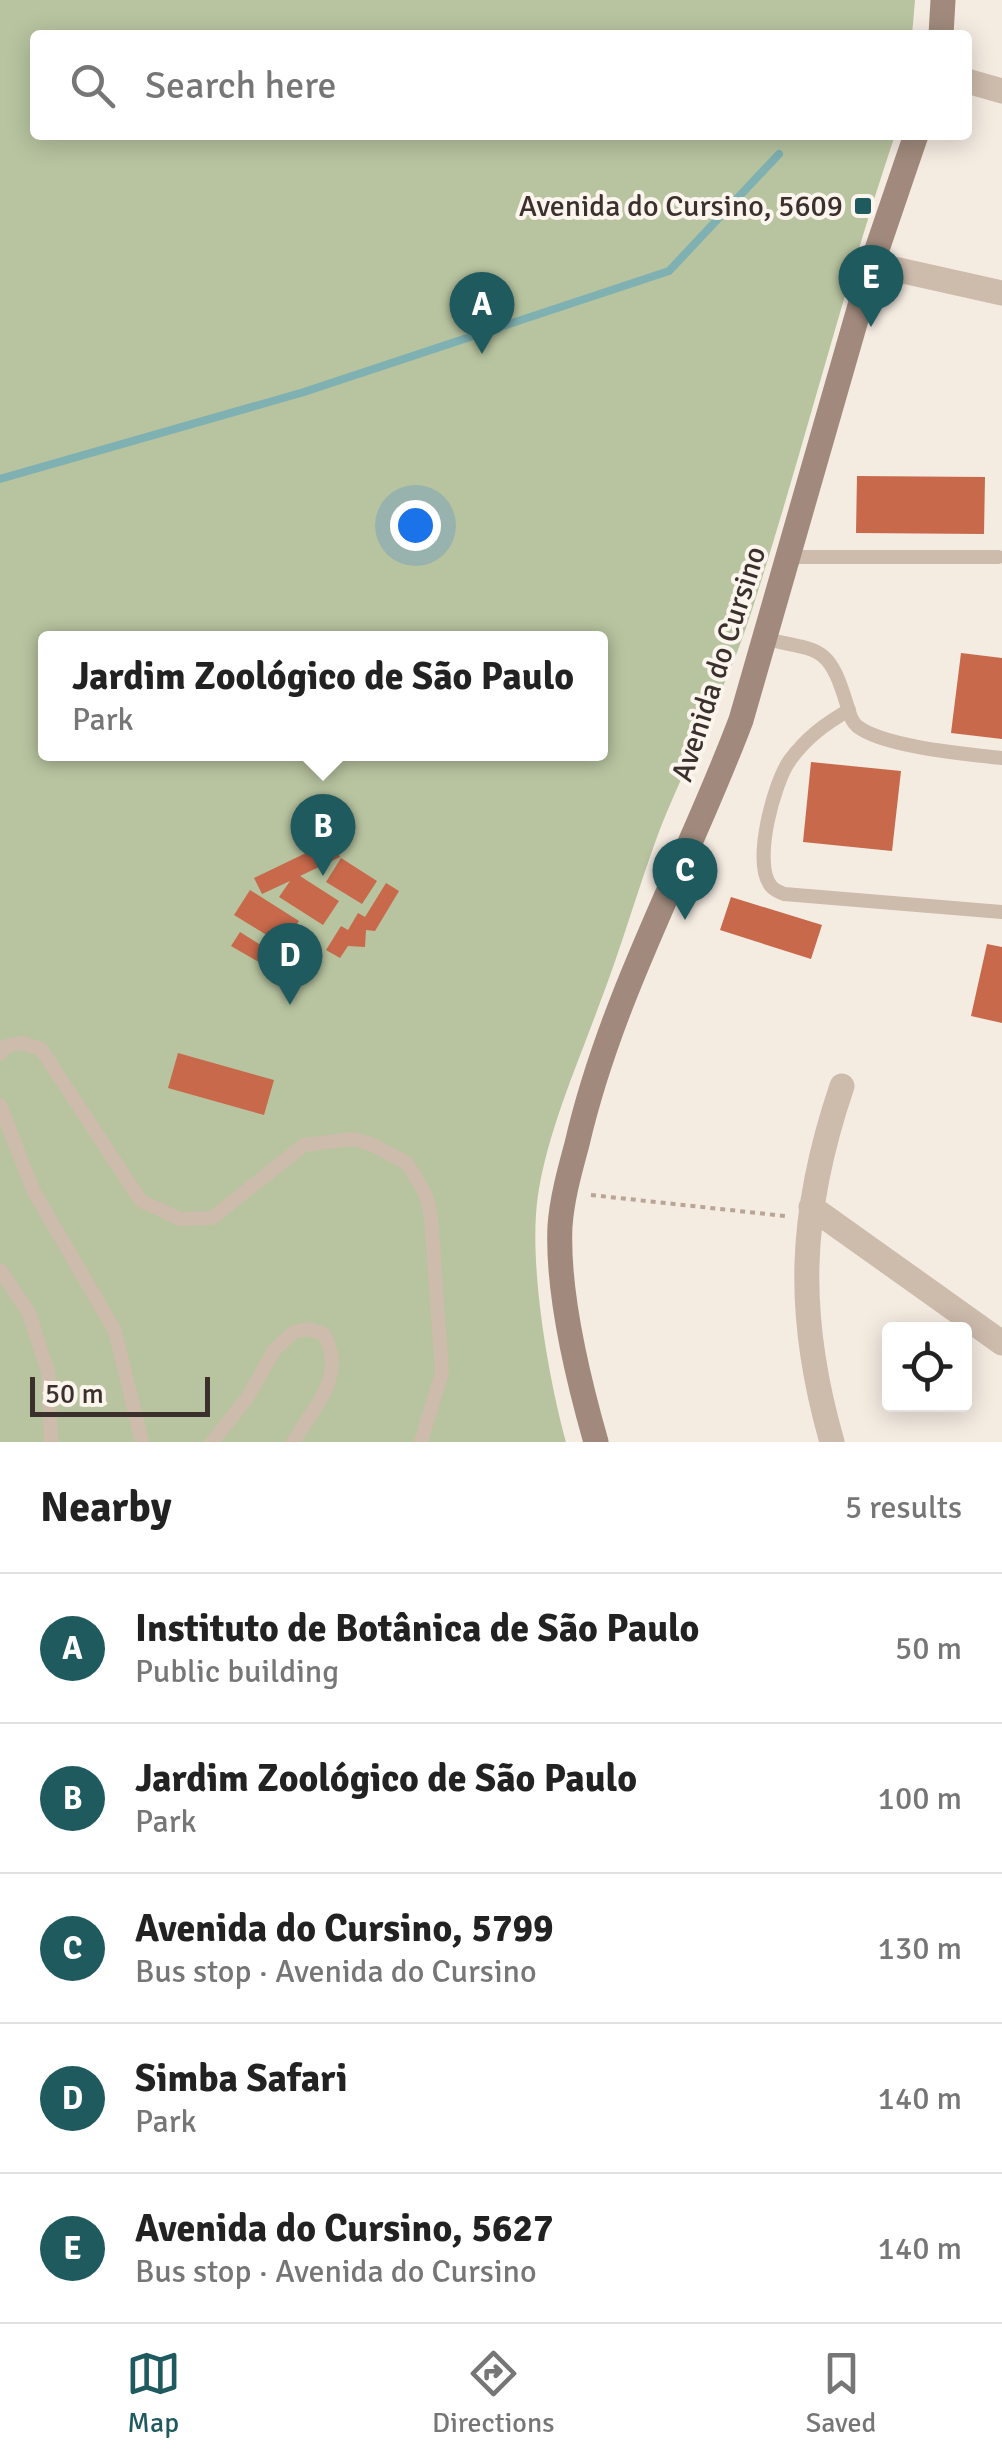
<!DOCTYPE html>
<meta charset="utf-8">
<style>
:root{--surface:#fff;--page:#f2f2f2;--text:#222;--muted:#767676;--line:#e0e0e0;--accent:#1f5a5e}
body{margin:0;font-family:Signika,sans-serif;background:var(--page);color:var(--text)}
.controls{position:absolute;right:30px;bottom:30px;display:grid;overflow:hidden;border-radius:10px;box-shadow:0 5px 25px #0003}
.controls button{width:90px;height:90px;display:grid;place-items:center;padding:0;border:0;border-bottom:2px solid var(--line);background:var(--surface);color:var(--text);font:50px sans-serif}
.scale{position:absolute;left:30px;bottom:25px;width:180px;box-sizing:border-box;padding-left:10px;border:5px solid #3b302b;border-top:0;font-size:28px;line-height:35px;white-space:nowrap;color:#3b302b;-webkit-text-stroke:8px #fbf5ee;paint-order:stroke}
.you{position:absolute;left:415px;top:525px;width:35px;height:35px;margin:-25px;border:8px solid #fff;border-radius:50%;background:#1a73e8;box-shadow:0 0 0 15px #1a73e833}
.badge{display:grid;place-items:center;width:65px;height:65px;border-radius:50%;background:var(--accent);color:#fff;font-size:32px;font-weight:700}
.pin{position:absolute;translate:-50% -82px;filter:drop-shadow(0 2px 5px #0008)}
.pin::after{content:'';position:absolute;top:52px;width:35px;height:30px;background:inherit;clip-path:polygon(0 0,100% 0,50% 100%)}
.popup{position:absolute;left:38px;top:631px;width:570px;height:130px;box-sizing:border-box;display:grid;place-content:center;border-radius:10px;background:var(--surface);filter:drop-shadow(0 2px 8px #0005);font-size:32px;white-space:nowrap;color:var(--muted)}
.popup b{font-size:38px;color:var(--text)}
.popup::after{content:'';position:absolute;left:50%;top:100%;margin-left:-20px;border:20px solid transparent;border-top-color:var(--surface)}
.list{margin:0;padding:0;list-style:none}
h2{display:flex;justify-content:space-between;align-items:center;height:130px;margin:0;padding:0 40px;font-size:42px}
h2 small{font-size:32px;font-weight:400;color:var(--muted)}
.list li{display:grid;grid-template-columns:65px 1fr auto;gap:30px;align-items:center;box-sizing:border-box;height:150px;padding:0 40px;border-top:2px solid var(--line)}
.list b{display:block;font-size:38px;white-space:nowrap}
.list p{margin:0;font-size:32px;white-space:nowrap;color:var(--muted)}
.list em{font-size:32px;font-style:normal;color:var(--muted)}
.icon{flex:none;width:55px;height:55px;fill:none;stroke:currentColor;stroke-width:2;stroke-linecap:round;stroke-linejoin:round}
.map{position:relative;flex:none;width:1002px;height:1442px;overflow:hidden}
.search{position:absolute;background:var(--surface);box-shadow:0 5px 25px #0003;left:30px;right:30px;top:30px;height:110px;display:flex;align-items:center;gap:25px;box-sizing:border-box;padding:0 35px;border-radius:10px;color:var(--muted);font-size:38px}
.sheet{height:880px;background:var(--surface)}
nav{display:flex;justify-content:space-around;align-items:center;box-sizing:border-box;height:140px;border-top:2px solid var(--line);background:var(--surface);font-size:28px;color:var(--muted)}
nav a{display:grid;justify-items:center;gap:5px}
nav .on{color:var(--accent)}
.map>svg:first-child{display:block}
.green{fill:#b8c4a0;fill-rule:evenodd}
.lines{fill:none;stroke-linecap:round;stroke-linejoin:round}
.stream{stroke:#7fb0b2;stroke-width:8}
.building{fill:#c8694b}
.path{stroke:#b9a596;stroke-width:4;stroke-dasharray:5 5;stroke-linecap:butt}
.service{stroke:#cdbbac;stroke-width:14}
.minor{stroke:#cdbbac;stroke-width:25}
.secondary{stroke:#a18a7d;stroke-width:25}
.poi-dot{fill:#1f5a5e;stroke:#fbf5ee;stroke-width:4}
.labels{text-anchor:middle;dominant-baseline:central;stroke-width:8;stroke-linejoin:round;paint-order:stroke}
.poi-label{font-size:30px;fill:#3b302b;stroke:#fbf5ee;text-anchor:end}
.street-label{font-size:30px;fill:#3b302b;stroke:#fbf5ee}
</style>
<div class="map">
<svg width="1002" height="1442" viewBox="0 0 1002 1442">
<rect width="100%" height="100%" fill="#f4ebe1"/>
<path class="green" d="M0,0H915L912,35H35V135H895C842,293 802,455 751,613C727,688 689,756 660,829C638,888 621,949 598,1008C576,1068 548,1131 538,1195C528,1261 548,1377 566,1442H0ZM45,638H600V754H45Z"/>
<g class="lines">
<path class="stream" d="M0,479L304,392L669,271L779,154"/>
</g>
<path class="building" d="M857,476L985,477L984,534L856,533Z
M961,653L1002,658V739L951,733Z
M811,762L901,771L892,851L803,842Z
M333,840L340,857L300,876L339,901L323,925L279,897L290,881L262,894L254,878Z
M341,858L377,881L362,904L326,882Z
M386,883L399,891L375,931L366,930L365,947L348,946L340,958L326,950L341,926L348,930L358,913L365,917Z
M250,890L299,921L283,945L234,915Z
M731,897L822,925L811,959L720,930Z
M240,932L297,968L290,980L231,946Z
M987,944L1002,947V1023L971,1016Z
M178,1053L274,1080L264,1115L168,1088Z"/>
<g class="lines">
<path class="path" d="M591,1195L785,1216"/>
<path class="service" d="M788,557H998
M765,639C822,651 829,646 847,705C850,713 850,720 857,726C883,747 967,754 1002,758
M849,710C825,724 807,737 790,760C774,782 752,863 771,886C774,890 779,892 784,894L1002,912
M0,1054L6,1046L22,1043L41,1049L141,1201L180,1219L212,1218L304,1145L353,1139L371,1144L407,1163L426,1195L431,1217L442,1372L421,1442
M0,1105L33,1190L115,1331L142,1442
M0,1270L29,1313L48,1372L51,1442
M212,1442L247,1398L275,1349L294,1332L308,1329L324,1334C347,1376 315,1405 293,1442"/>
<path class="minor" d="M967,81L1002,91
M872,264L1002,293
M811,1207L1002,1343
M832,1442C795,1313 799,1213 842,1086"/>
<path class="secondary" d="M941,35L943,0
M596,1442C578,1379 557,1290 560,1226C562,1198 570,1170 577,1144C611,996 688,861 741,720L872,264L916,135"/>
</g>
<rect class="poi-dot" x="853" y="196" width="20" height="20" rx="5"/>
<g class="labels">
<g class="poi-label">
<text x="843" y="206">Avenida do Cursino, 5609</text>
</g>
<g class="street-label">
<text transform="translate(719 664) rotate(-72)">Avenida do Cursino</text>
</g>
</g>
</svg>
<div class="controls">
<button><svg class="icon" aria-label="locate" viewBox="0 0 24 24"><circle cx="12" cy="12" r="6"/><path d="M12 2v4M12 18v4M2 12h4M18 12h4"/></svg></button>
</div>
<div class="scale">50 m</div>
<div class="you"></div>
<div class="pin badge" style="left:482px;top:354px">A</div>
<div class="pin badge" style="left:323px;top:876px">B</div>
<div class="popup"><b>Jardim Zoológico de São Paulo</b>Park</div>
<div class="pin badge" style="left:685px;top:920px">C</div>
<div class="pin badge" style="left:290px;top:1005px">D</div>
<div class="pin badge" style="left:871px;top:327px">E</div>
<div class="search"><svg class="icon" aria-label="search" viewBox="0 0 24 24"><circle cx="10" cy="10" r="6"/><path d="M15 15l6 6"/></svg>Search here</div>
</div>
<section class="sheet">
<h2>Nearby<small>5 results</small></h2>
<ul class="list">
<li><span class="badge">A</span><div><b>Instituto de Botânica de São Paulo</b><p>Public building</p></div><em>50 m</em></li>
<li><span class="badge">B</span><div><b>Jardim Zoológico de São Paulo</b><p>Park</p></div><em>100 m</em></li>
<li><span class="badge">C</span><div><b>Avenida do Cursino, 5799</b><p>Bus stop · Avenida do Cursino</p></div><em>130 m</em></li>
<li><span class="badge">D</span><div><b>Simba Safari</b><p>Park</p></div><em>140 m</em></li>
<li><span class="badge">E</span><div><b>Avenida do Cursino, 5627</b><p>Bus stop · Avenida do Cursino</p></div><em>140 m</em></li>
</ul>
</section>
<nav>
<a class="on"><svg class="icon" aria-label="map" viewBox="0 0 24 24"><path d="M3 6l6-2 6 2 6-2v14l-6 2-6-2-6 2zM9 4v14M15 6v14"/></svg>Map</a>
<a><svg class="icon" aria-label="directions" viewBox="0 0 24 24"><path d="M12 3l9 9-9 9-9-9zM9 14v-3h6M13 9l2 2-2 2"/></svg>Directions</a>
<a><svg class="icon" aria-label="saved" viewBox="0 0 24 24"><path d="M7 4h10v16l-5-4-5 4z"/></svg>Saved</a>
</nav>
